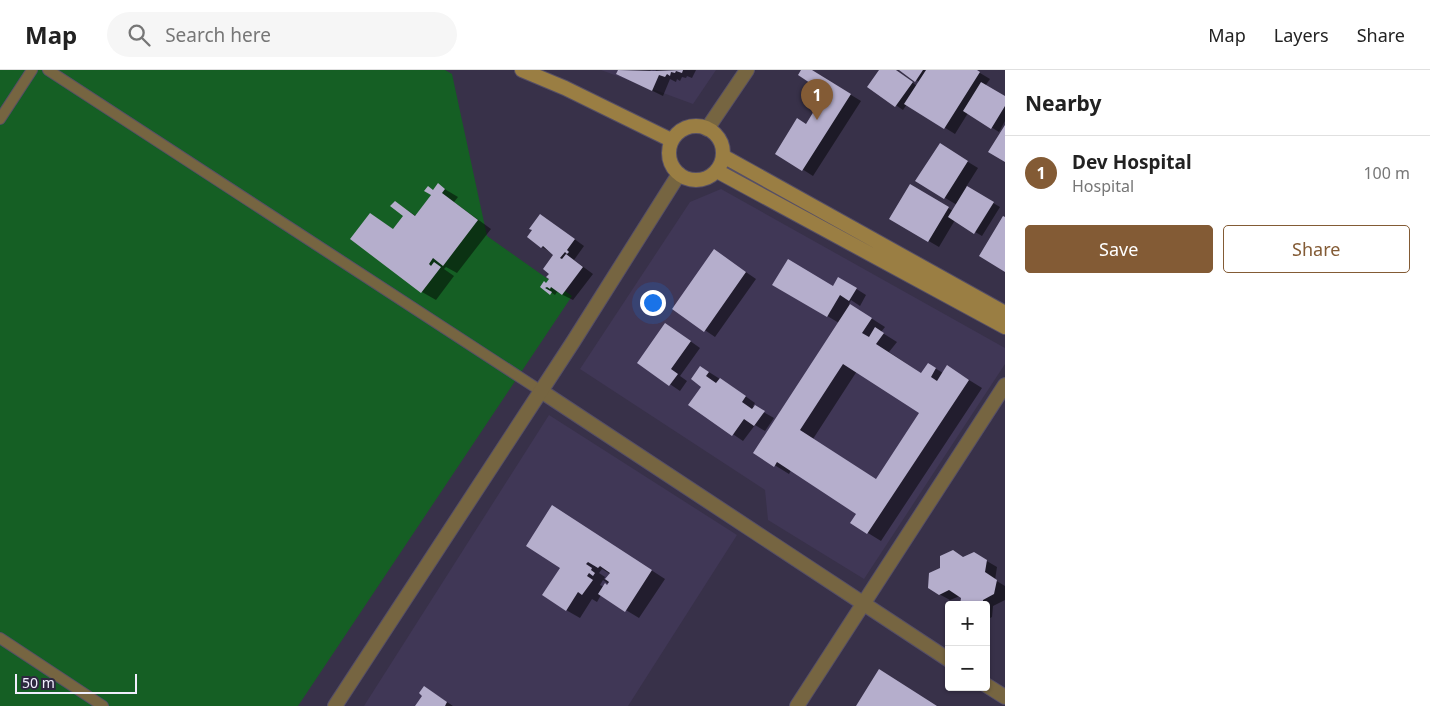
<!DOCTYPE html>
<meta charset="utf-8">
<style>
:root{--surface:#fff;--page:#f6f6f6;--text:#222;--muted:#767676;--line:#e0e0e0;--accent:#835b35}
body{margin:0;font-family:"Noto Sans",sans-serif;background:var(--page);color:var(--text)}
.controls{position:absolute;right:15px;bottom:15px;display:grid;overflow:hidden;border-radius:5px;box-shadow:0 1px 4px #0004}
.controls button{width:45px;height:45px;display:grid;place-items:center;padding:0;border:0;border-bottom:1px solid var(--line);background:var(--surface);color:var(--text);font:25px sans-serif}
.scale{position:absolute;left:15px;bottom:12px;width:122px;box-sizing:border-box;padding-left:5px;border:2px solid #f1eefd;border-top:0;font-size:14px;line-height:18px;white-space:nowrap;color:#f1eefd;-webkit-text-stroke:4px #2d273f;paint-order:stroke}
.you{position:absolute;left:652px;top:232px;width:18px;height:18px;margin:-12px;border:4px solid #fff;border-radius:50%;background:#1a73e8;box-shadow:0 0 0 8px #1a73e833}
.badge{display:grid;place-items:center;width:32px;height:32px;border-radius:50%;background:var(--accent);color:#fff;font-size:16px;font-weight:700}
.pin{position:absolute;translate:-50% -41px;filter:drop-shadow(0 1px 2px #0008)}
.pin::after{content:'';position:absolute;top:26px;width:18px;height:15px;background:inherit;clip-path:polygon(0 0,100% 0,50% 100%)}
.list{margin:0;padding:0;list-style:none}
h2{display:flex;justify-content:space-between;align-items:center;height:65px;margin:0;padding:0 20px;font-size:21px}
h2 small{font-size:16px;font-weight:400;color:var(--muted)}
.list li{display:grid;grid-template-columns:32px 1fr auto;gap:15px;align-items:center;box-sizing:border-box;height:75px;padding:0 20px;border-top:1px solid var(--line)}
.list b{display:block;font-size:19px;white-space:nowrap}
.list p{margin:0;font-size:16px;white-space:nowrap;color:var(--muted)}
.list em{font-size:16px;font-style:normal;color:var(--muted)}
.actions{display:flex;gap:10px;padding:15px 20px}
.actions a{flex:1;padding:11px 0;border:1px solid var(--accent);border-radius:5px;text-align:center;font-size:18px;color:var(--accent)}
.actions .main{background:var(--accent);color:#fff}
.icon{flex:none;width:28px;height:28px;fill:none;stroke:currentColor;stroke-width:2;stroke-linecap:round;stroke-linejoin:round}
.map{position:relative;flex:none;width:1005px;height:636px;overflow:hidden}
header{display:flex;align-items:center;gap:30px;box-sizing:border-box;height:70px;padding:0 25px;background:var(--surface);border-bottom:1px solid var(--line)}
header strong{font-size:24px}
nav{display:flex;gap:28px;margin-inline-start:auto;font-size:18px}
.search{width:350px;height:45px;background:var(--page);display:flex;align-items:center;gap:12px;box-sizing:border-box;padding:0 18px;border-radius:28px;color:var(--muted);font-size:19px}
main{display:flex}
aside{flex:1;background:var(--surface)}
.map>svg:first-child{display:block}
.built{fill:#403756}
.green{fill:#155f24}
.shadow{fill:#0007;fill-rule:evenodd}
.building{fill:#b5aecc;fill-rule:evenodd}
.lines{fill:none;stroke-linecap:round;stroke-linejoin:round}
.service-casing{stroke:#564f66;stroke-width:12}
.minor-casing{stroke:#564f66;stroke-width:16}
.tertiary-casing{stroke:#564f66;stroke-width:16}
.secondary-casing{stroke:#564f66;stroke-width:16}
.service{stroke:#766541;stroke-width:10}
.minor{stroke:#766541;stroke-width:14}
.tertiary{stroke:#766541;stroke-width:14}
.secondary{stroke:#9a7e43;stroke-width:14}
</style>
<header>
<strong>Map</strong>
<div class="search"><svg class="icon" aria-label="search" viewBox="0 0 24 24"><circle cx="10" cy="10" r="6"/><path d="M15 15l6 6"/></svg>Search here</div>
<nav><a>Map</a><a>Layers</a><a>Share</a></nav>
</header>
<main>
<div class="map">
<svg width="1005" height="636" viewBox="0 0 1005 636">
<rect width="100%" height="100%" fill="#383149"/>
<path class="built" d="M601,0H716L693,34Z
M721,119L1005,278V294L864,509L768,450L765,420L580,299L690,132Z
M549,345L737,465L628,636H364Z"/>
<path class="green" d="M0,0H445L452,4L487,166L572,226L298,636H0Z"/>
<path class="shadow" d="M619,0H651L650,1L654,3L656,0H696L692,8L687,6L686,8L682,7L680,11L677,9L676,12L670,9L663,26L618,4Z
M802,0H810L861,31L813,106L777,83L807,55L827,23Z
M881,0H896L917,16L919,12L902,0H975L990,9L985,16L1005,28V51L999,62L968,43L955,64L907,34L903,40L869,17Z
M950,81L978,98L966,117L1000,137L982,166L955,150L939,177L891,149L910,116L953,141L957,135L917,111Z
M438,115L458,127L454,132L491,159L457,203L446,197L444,199L454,206L436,230L422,222L352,169L371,144L394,160L405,146L395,132L416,146Z
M541,145L584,176L574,190L593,204L573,230L557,222L555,225L542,216L546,214L551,209L555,185L542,177Z
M724,187L756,209L715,267L674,239Z
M839,208L866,225L860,236L851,230L849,234L885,257L881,262L897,272L889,282L922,304L928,294L943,303L961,305L982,318L881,471L868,463L858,443L791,400L789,404L755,383L839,253L774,214L833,218ZM857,301L921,343L877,410L813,369Z
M676,261L700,278L680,306L687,311L680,321L639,293Z
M701,297L731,316L755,333L753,336L774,348L765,361L755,355L743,371L690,335L703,316Z
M566,445L665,509L639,548L601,525L597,532L592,529L580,548L566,540L561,498ZM602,499L610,504L606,510L604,509L605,507L599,503ZM603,510L609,514L608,516L604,517L600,515Z
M964,488L985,490L997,497L995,510L1005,516V530L993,536L992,547L986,550V535H962V528L960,526L950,530L939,524Z
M424,618L438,626L453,636H416L424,625Z"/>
<path class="building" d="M618,0L654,1L683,0L682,3L676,1L675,3L671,2L670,6L667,4L665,7L659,5L652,21L616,4Z
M801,0H812L851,24L802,101L775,84L797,48L806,54L825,23L798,5Z
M879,0H896L913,12L895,37L867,17Z
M899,0H923L915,12Z
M926,0H977L980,2L944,59L904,34Z
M981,12L1005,26V36L991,59L963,41Z
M1005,55V92L988,82Z
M940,73L968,91L944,129L915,111Z
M438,113L445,119L442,123L478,150L443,196L433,188L429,194L431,196L434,192L441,197L421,223L350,169L370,143L393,159L403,146L390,136L395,131L415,146L431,125L424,121L428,116L433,120Z
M910,114L949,137L928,172L889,149Z
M967,116L994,132L974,164L948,147Z
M540,144L575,169L567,180L569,182L567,184L565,182L560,188L562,189L566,184L583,197L562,225L551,217L550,219L547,217L545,218L552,222L550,225L540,217L544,211L546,213L549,209L546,207L549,204L543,199L553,185L543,176L541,178L527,167L532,160L529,159Z
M1003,146L1005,147V202L979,186Z
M714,179L746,202L704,262L672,239Z
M788,189L833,216L838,207L857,218L849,231L840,225L827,247L772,215Z
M850,234L872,248L862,263L869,267L875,257L884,263L876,274L921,303L928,293L936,298L931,307L937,311L947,295L969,310L867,464L850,453L856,444L777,392L774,397L753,383ZM843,294L919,343L876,409L800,360Z
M665,253L691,271L671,299L678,304L669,316L637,293Z
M700,296L709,302L706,306L716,313L720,308L746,326L742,332L752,339L755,335L765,341L754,356L744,349L732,366L688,335L701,317L691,309Z
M552,435L652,500L625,542L598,524L605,513L607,515L609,512L605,509L610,503L600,496L598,498L588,492L586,494L592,498L591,500L595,503L593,506L589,503L587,506L593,510L582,525L578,522L566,541L542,525L560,498L526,476Z
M953,480L963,487L974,482L987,490L985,502L997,510L994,524L983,530V535H960L961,528L949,520L939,525L928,518L929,503L940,498V486Z
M879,599L937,636H856Z
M424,616L447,632L445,636H415L422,626L419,623Z"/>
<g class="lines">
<defs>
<path id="service" d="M48,0L541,321
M0,49L32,0
M0,568L103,636"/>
<path id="minor" d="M541,321L949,590
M986,615L1005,627
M797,636L1005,315"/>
<path id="tertiary" d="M707,59L747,0
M335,636L573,272L679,104"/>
<path id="secondary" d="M522,0L565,18L671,70
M669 83a27 27 0 1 1 54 0a27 27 0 1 1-54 0Z
M723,86L1005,243
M717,101L1005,257"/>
</defs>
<use href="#service" class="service-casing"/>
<use href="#minor" class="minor-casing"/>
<use href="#tertiary" class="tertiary-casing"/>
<use href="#secondary" class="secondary-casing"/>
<use href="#service" class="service"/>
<use href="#minor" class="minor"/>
<use href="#tertiary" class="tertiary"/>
<use href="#secondary" class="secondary"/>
</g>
</svg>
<div class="controls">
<button>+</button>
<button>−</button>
</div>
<div class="scale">50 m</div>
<div class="you"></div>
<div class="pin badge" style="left:817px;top:50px">1</div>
</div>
<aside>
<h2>Nearby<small></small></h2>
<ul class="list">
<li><span class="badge">1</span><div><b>Dev Hospital</b><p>Hospital</p></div><em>100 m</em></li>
</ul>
<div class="actions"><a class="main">Save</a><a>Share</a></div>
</aside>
</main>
